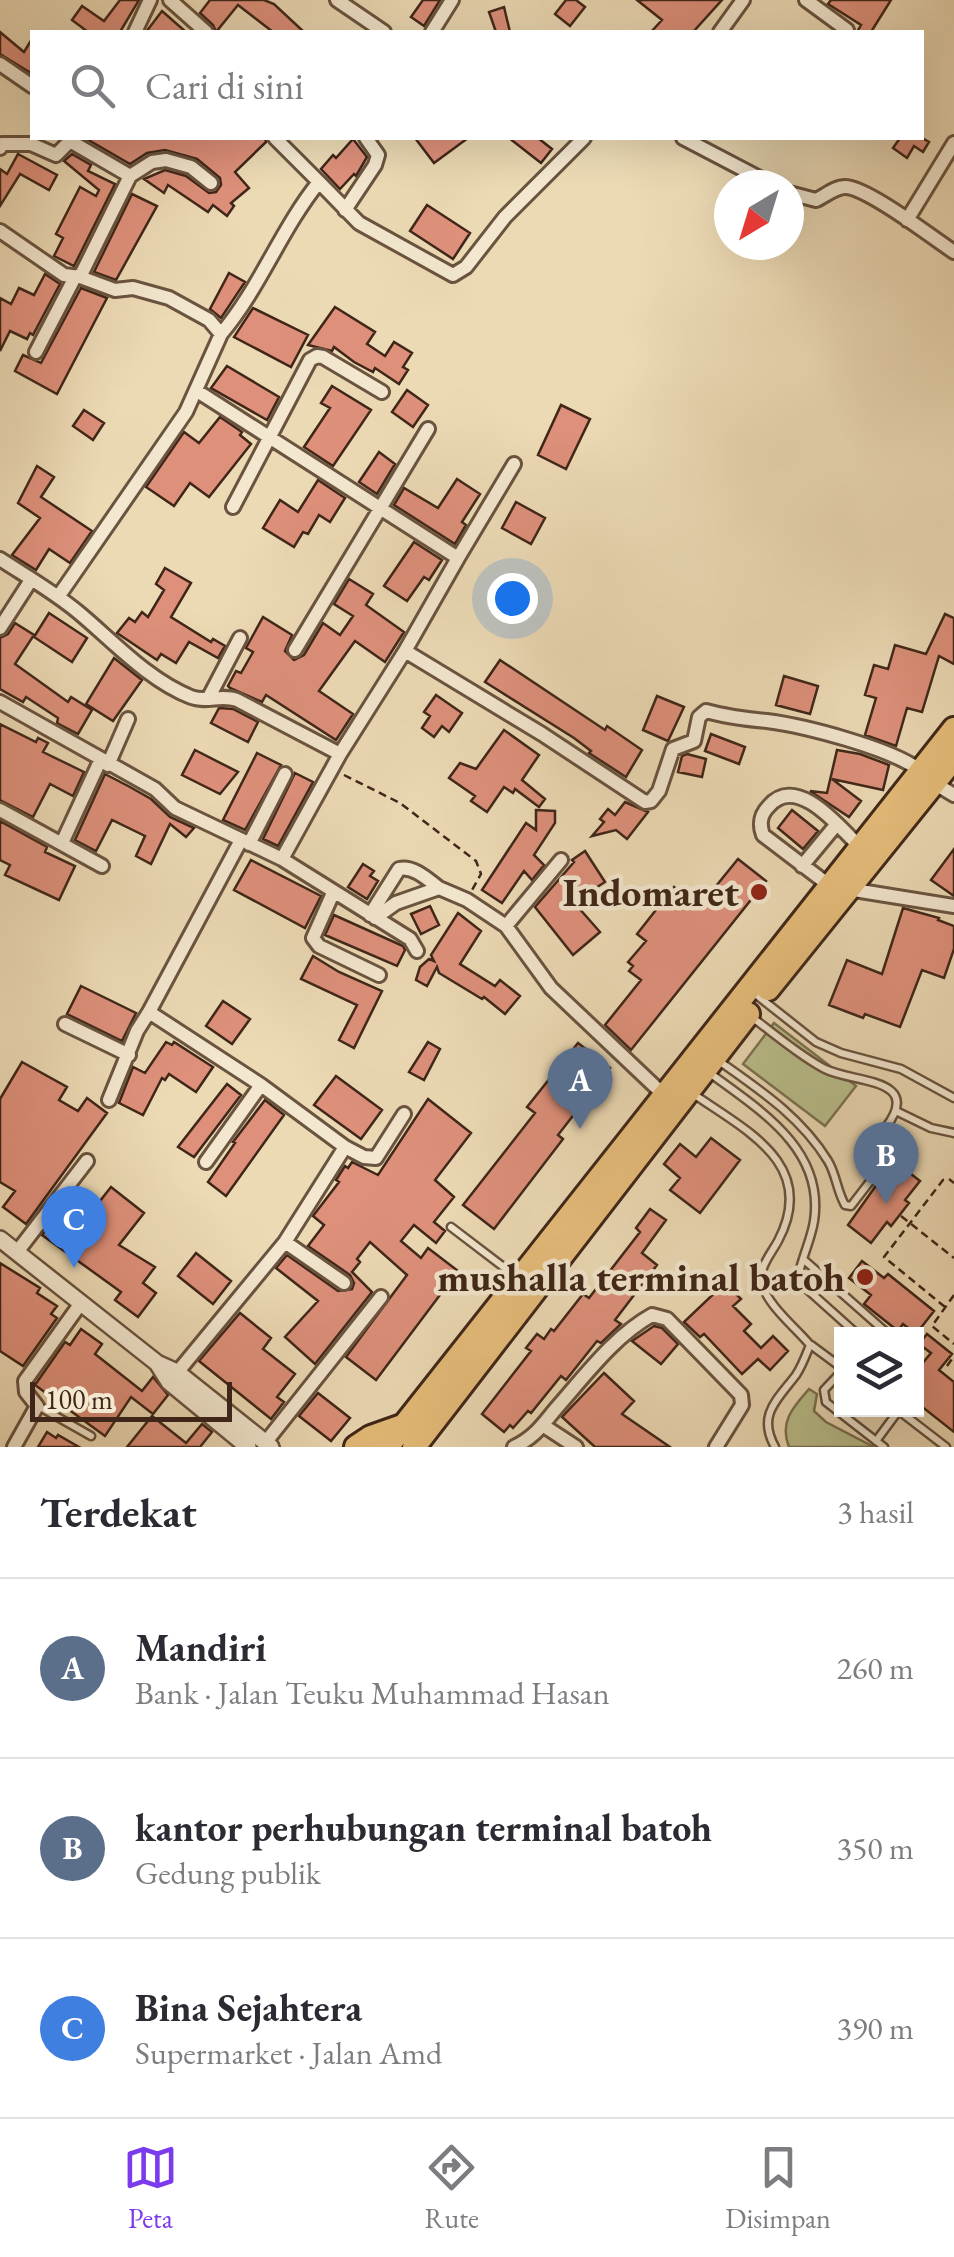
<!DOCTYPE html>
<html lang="id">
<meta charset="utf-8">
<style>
:root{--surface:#fff;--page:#f2f2f3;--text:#2b2b33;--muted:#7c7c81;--line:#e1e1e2;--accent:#7c3aed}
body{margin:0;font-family:"EB Garamond",serif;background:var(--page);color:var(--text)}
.controls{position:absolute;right:30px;bottom:30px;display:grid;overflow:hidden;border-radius:0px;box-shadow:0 10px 40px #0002}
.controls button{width:90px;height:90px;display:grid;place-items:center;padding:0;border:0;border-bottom:2px solid var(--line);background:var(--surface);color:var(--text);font:50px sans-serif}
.compass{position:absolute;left:714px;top:170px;width:90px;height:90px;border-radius:50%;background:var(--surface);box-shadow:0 10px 40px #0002;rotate:218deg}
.scale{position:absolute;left:30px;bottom:25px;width:202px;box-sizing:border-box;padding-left:10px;border:5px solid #3f2618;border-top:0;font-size:28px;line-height:35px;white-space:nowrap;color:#3f2618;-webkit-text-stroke:8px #f3e7cf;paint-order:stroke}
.you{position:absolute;left:512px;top:598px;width:35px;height:35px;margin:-25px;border:8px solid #fff;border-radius:50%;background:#1a73e8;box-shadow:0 0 0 15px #1a73e833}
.badge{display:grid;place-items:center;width:65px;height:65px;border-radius:50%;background:var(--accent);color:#fff;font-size:32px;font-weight:700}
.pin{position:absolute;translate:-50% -82px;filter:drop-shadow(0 2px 5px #0008)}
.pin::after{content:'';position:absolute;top:52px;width:35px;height:30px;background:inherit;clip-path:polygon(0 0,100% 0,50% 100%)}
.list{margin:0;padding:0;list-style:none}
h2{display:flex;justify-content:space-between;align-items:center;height:130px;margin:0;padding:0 40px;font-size:42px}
h2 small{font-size:32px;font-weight:400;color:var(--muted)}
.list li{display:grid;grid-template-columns:65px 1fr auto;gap:30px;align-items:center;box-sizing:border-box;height:180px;padding:0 40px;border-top:2px solid var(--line)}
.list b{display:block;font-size:38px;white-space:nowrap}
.list p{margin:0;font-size:32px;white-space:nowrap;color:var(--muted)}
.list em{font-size:32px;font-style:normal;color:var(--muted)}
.icon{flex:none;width:55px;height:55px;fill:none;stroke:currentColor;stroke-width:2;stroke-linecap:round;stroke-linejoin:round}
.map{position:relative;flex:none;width:954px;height:1447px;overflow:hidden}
.search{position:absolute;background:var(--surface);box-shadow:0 10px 40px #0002;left:30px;right:30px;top:30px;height:110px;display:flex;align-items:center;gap:25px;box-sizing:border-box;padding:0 35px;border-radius:0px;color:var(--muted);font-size:38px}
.sheet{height:670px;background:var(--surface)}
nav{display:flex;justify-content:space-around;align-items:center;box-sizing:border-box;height:140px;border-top:2px solid var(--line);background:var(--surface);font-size:28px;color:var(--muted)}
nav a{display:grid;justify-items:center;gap:5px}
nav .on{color:var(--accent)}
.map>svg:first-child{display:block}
.green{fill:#b9bf8c;stroke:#7c7252;stroke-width:2.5}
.building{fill:#de907b;stroke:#3f2618;stroke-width:2.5}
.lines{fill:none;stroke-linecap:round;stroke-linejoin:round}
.service-casing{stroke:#6a533f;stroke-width:11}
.minor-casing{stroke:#6a533f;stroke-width:18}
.tertiary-casing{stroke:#6a533f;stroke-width:20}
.trunk-casing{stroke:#3f2618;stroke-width:28}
.path{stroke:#3f2618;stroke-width:2.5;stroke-dasharray:8 5;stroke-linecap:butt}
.service{stroke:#f3e7cf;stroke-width:6}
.minor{stroke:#f3e7cf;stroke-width:12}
.tertiary{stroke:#f3e7cf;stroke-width:15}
.trunk{stroke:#e6bd7a;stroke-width:22}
.poi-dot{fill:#8f2418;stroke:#f3e7cf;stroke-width:4}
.labels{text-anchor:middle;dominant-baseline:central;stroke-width:9;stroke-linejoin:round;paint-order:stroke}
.poi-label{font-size:40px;font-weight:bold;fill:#3f2618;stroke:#f3e7cf;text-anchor:end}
</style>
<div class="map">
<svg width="954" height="1447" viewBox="0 0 954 1447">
<rect width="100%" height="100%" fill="#ecdab5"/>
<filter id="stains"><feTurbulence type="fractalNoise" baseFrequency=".002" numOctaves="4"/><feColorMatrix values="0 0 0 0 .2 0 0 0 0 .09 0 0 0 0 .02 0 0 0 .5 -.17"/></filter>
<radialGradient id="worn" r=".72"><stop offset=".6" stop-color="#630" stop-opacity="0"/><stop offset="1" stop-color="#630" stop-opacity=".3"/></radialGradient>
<path class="green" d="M774,1023L856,1086L825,1126L743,1064Z
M809,1389L817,1394L814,1411L826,1422L874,1447H789C779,1422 793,1407 809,1389Z"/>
<path class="building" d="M120,0H139L120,32H88L72,20L82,6L104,21Z
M210,0H264L274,4L304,32H273L238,5L216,32L213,25L200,13Z
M423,0H440L424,26L411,17Z
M566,0H576L585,7L570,26L555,14Z
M637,0H722L693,32H651L662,20Z
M831,0H891L871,32H857L861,25L828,4Z
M504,7L510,32H496L489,12Z
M162,11L186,32H146Z
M0,32L24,52L32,39L31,73L0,54Z
M85,138H265L266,142L235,172L249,188L231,203L234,206L227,216L213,205L208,212L168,185L164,193L144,179L165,170L186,176L209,193L216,192L221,185L220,178L197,159L165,150L147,153L130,164Z
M415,138H468L434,163Z
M509,138H538L552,149L541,163Z
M900,138H922L929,142L923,152L914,146L907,158L893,148Z
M353,139L367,157L356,176L354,174L340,189L321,169L333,155L336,158Z
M18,154L57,175L49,190L20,174L0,206V169L7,174Z
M72,154L91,165L88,171L115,184L74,266L54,256L63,238L56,234L80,187L96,196L99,190L64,161Z
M132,194L157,206L116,280L94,272Z
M427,205L470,233L453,259L410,231Z
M229,273L245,282L221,318L210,309Z
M45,274L60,284L33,335L30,333L27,339L10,331L0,351V298L11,304L19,288L34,295Z
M81,288L107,298L57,394L15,371L23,355L41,363Z
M335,307L375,332L367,344L385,356L394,342L412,353L403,367L408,370L399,384L375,368L373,372L354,362L334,347L332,351L308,345Z
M253,308L308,335L291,367L234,337Z
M227,366L279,397L267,420L211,388Z
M332,386L371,410L333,466L304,447L330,408L321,403Z
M407,390L428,405L413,427L392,412Z
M561,405L590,419L566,469L538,455Z
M84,410L104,423L93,440L73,426Z
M220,417L242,432L240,435L251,444L209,497L190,483L174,506L146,487L184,432L199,443Z
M379,452L395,464L377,494L359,482Z
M37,466L54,477L41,497L92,531L70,563L49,549L36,570L12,555L40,518L18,503Z
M457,479L480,494L462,522L466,525L455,544L394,505L404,488L438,508Z
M318,480L345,498L330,522L319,515L308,534L303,532L294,547L263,528L280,500L298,512Z
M516,502L545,518L531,544L502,528Z
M414,542L442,560L429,580L424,577L407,601L384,586Z
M165,568L191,583L171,617L211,642L213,639L225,646L218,658L189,642L176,663L161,654L157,660L117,633L129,618L135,622L142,612L148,617L164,590L156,584Z
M349,579L373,594L366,605L404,632L385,662L355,641L319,691L353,714L336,740L266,695L262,702L230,688L228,686L236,671L241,673L253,652L246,648L263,617L292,635L285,651L294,660L304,655L323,623L340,635L353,616L334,604Z
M49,613L87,638L72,662L34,637Z
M945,614L954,618V664L939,656L922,712L907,708L896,746L865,735L876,698L865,695L874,665L888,669L895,645L926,654Z
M15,623L34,635L15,664L68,702L71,697L92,710L78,734L57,723L58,718L26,697L23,702L0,689V638L8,634Z
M114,658L142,680L113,721L86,704Z
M500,660L605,730L607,726L642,750L626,777L589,753L591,751L574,738L485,682Z
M784,676L818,686L810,714L776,705Z
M436,695L462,713L449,732L442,726L434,737L422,728L430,716L424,712Z
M657,696L684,707L668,741L643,730Z
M219,708L233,709L258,722L248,742L211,723Z
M0,724L36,742L38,738L48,743L43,752L84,772L73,796L50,784L33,817L0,800Z
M504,730L539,755L522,780L545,799L539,807L515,789L513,793L504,787L487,812L471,801L475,796L449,778L460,763L476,769Z
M711,734L745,747L739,764L705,751Z
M195,750L238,772L220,794L182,775Z
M837,750L860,754L889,765L883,790L832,779L861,801L849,817L810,791L827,793Z
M257,753L281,765L245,830L223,820Z
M687,754L706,759L702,777L678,772L682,756Z
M295,773L313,782L278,846L263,839Z
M105,774L130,787L151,799L170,817L194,828L186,837L170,824L151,864L136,856L145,836L112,820L96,851L75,840Z
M625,802L648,812L627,839L616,830L592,836L604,822L600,819L608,809L615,815Z
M536,810L555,811V823L534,855L544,865L532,880L524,871L502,903L482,890L526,823L536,830Z
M792,810L818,831L803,849L778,828Z
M0,821L47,847L45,852L75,866L59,900L5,875L10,865L0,860Z
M954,849V896L931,880Z
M585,851L605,882L585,895L589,899L578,907L600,932L573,955L535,907L574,862L572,860Z
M738,859L766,881L631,1050L605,1025L641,980L629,971L633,966L628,962L646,941L637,934L674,887L699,907Z
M251,860L321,896L305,928L234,890Z
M363,864L374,871L370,876L378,881L367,899L348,887Z
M430,906L439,925L421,934L411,914Z
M903,908L939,918L938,920L954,926V949L944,978L922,970L900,1027L865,1014L863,1018L829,1005L847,960L882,974Z
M458,913L481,931L460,964L495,986L500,980L520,996L505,1014L484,997L482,999L439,973L437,967L427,986L416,980L420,967L429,959L434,961L431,955Z
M334,915L403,946L405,950L397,966L325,935Z
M313,956L339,972L382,991L354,1048L339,1040L357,1005L301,979Z
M81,986L136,1013L122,1041L67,1014Z
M223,1001L250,1019L232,1044L206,1026Z
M166,1042L172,1045L174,1042L213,1067L196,1092L169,1074L165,1080L162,1078L143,1115L119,1103L133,1067L145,1073Z
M428,1042L440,1049L424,1080L409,1072Z
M578,1043L610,1068L558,1135L563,1139L494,1229L463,1205L535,1113L527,1107Z
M22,1062L67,1087L59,1100L78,1111L87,1098L107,1113L26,1224L3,1207L15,1191L0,1182V1099Z
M336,1076L382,1110L361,1139L314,1105Z
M227,1084L241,1095L194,1157L178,1147Z
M428,1099L471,1133L435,1180L454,1197L434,1222L445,1231L436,1243L414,1225L401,1241L421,1258L428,1248L458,1271L376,1380L346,1357L407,1275L370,1242L357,1259L360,1262L352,1272L372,1292L315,1364L285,1337L318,1301L276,1268L287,1255L338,1291L352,1289L354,1283L350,1275L308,1246L324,1225L313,1216L339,1182L336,1180L345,1166L348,1168L352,1162L378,1175Z
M265,1100L284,1115L226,1196L208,1182L235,1143L233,1142Z
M711,1138L740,1160L700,1213L670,1190L680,1178L664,1164L680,1144L696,1157Z
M897,1163L920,1181L905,1200L909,1203L891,1226L887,1222L871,1243L848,1225L880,1180L882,1182Z
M111,1187L144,1213L119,1245L155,1267L143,1283L156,1293L138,1317L115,1300L121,1292L42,1235L65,1206L85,1220Z
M650,1209L666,1220L642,1253L657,1265L615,1320L621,1324L601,1343L597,1341L566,1380L561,1376L531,1413L528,1411L513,1428L510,1425L504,1432L482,1414L531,1351L526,1348L537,1334L544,1339L551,1329L554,1331L583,1294L589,1298L640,1232L636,1228Z
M196,1253L231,1281L213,1304L178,1276Z
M862,1261L884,1278L888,1274L934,1311L916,1334L903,1324L898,1331L864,1304L871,1295L849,1278Z
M0,1263L40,1288L37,1293L57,1306L51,1314L57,1318L23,1366L0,1351Z
M725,1283L741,1299L733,1306L751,1324L744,1331L761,1348L773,1336L788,1351L770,1370L758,1359L742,1374L704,1334L700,1337L684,1322Z
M240,1313L271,1338L263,1349L295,1374L277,1397L284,1402L271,1419L199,1361Z
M654,1326L662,1328L678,1344L661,1364L632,1341Z
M81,1329L102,1344L95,1354L142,1391L153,1377L168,1395L153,1414L131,1397L105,1436L35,1385L65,1342L70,1345Z
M927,1334L952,1354L939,1370L954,1382V1432L916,1402V1371L931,1353L919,1344Z
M604,1373L634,1401L622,1414L670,1447H595L562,1417Z
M318,1393L350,1418L331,1441L299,1416Z
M152,1416L186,1443L202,1424L212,1432L200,1447H127Z
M47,1432L56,1438L58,1435L79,1447H38Z"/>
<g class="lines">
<defs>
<path id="service" d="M754,993L816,1042L841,1053L901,1069L954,1098
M719,1061C760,1090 801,1117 828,1161C836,1174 837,1191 845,1205L851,1206L895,1149L896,1141L886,1127C924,1077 852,1083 825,1069C800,1056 776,1035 753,1018
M707,1071C758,1109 825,1148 814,1221C812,1234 807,1246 803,1259L888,1334
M692,1093C745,1130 819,1164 778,1241C771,1254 758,1268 762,1284C768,1306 796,1328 810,1345C806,1355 802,1366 796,1375C777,1400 757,1415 775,1447
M898,1112L931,1128L954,1133
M451,1227L514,1275
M803,1259L798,1275L799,1282L857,1334
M811,1345L842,1368
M842,1371L824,1390L826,1402L884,1447
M38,1406L91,1436
M898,1410L946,1447
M876,1441L899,1410"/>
<path id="minor" d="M170,0L206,32
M337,0L384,32
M806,0L847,30
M135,32L150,0
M432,32L452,0
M720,32L743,0
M0,64L32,86
M275,138L319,182
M683,138L773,185
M0,148L2,144H31L56,155L70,141L130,176
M789,193L816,200C825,196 835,187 845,187C867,187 933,238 954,252
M345,210L375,165L378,155L366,138
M907,220L954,143
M0,231L64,275L80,277L115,290L133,288L169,298L209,320L221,334L186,412L58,597
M80,277L130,176L152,162L166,160L191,167L211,183
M221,334C260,288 281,229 319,182L359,223L453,275L466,267L505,217L584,138
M36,352L75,277
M197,391L458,558L405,651L542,734L645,802L651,801L659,791L673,749L694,741L699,717L706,711C727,717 745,719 767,721C805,726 891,748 921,771
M233,507L310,360L317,356L323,357L382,392
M458,558L514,464
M0,559C26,576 54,592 78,612C113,641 148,680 191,697C207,703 221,694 237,700L340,754
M0,628L31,580
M295,650L428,429
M208,699L240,638
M0,702L155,789L175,808L282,859L410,939L417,951
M108,765L128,719
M934,783L954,795
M0,810L102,866
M62,843L100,761
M249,844L285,774
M282,859L340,754L405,651
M802,866L836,825
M830,886L763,835C759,824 760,815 769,806C797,773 840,828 860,847
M848,889L954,906
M333,893L313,938L319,946L379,975
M370,915L399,869C414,866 427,879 439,888
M375,918L396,903L439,888L467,900L506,926L551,988L665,1096
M506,926L561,860
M149,1012L241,840
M65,1024L129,1055
M109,1100L137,1031L149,1012L261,1085L345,1147
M206,1162L261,1085
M285,1242L344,1283
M17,1252L87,1161
M171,1380L285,1242L345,1147L364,1157L376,1158L404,1114
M544,1426L576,1447
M265,1443L381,1297
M14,1447L37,1406L26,1392L25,1381L81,1303
M514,1447C537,1436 544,1422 560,1404C587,1373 616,1335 652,1315L667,1319L741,1395L742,1405L716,1447"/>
<path id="tertiary" d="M0,1239L157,1363L177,1372L271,1447
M157,1363L169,1382L248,1447"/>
<path id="trunk" d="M768,989L954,758
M356,1447L371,1437L402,1426
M387,1447L954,729
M414,1447L748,1014"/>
</defs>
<use href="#service" class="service-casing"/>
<use href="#minor" class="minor-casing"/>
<use href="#tertiary" class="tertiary-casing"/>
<use href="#trunk" class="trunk-casing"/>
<path class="path" d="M344,775L400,803L476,861L481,874L472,890
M901,1216L954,1258
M954,1295L932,1326L954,1344
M945,1307L884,1257L943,1180L949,1179L954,1183
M947,1366L954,1356"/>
<use href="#service" class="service"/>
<use href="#minor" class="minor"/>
<use href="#tertiary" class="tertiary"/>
<use href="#trunk" class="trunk"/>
</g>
<g class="poi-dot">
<circle cx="759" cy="892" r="10"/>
<circle cx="865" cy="1277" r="10"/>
</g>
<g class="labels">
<g class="poi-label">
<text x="739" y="892">Indomaret</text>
<text x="845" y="1277">mushalla terminal batoh</text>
</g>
</g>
<rect width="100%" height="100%" filter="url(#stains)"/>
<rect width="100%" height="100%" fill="url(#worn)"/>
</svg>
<div class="controls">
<button><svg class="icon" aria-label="layers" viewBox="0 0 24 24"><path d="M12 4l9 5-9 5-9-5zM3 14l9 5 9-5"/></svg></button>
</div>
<svg class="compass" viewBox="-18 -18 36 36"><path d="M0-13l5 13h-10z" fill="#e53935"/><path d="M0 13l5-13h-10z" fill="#7c7c81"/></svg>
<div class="scale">100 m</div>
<div class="you"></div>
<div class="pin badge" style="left:580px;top:1129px;background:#5c6f8a">A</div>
<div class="pin badge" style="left:886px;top:1204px;background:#5c6f8a">B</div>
<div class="pin badge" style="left:74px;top:1268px;background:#3f7fe0">C</div>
<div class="search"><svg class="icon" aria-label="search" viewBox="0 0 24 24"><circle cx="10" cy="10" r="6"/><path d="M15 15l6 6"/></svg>Cari di sini</div>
</div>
<section class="sheet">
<h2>Terdekat<small>3 hasil</small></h2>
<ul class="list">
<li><span class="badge" style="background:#5c6f8a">A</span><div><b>Mandiri</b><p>Bank · Jalan Teuku Muhammad Hasan</p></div><em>260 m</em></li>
<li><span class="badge" style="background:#5c6f8a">B</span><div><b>kantor perhubungan terminal batoh</b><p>Gedung publik</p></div><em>350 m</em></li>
<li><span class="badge" style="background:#3f7fe0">C</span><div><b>Bina Sejahtera</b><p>Supermarket · Jalan Amd</p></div><em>390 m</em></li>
</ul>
</section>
<nav>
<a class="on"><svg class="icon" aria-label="map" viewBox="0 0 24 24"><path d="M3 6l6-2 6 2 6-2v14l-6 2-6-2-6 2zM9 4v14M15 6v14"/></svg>Peta</a>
<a><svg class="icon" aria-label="directions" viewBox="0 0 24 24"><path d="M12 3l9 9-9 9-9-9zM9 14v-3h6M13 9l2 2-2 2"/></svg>Rute</a>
<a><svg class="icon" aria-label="saved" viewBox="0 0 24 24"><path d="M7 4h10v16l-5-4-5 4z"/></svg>Disimpan</a>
</nav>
